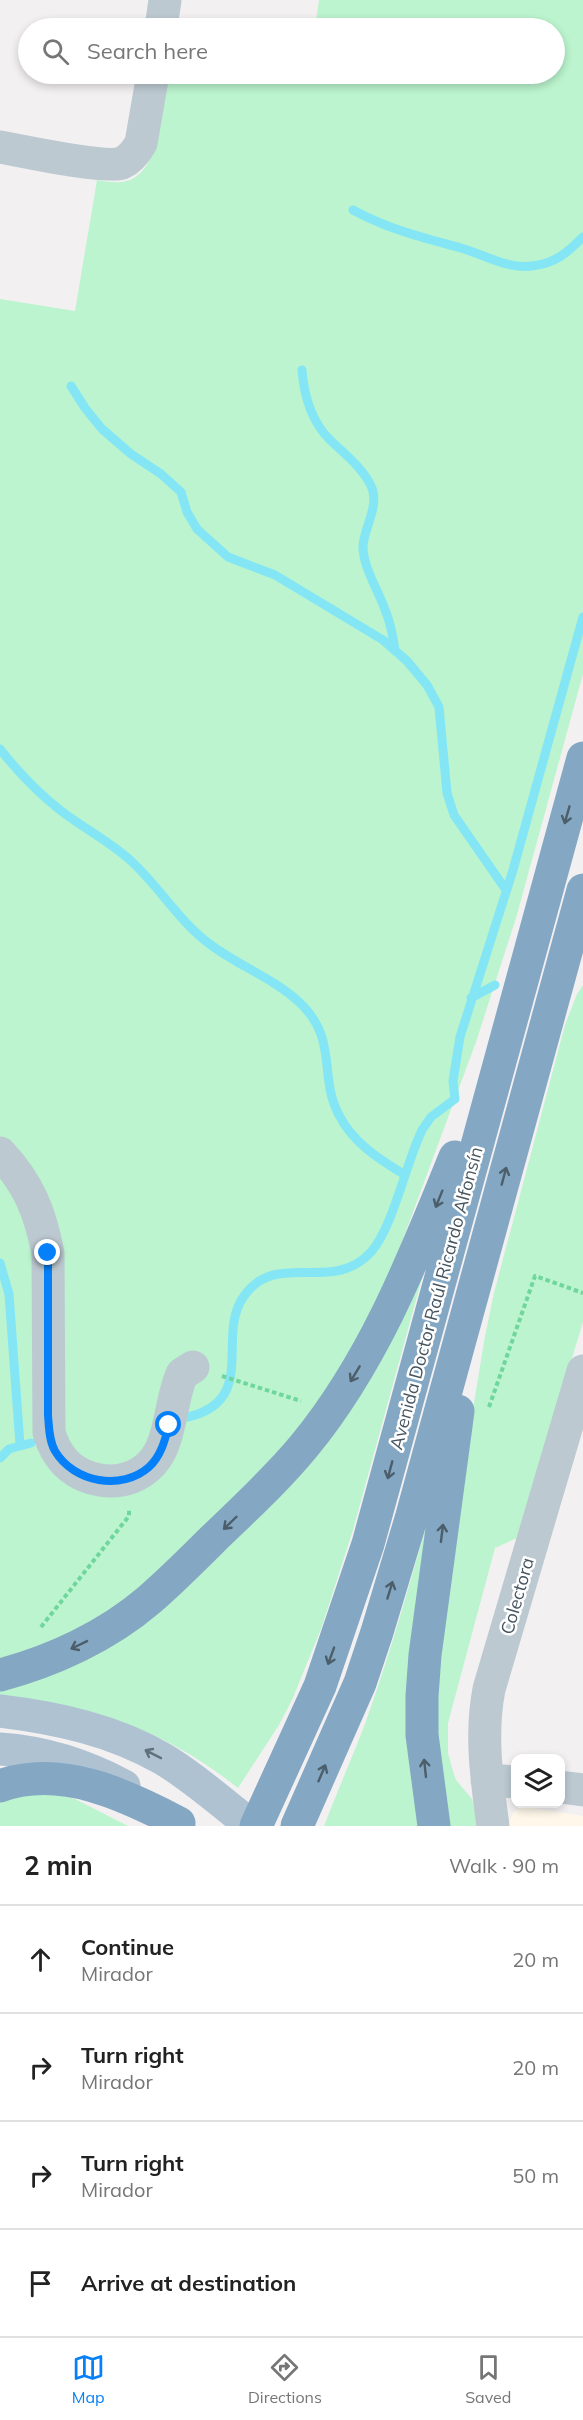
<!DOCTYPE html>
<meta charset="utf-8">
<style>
:root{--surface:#fff;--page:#f2f2f2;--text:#222;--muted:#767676;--line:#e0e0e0;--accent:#0680f8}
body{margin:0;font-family:Mulish,sans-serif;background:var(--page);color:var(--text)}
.controls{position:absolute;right:18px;bottom:18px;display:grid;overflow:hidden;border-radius:12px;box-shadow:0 3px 9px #0003}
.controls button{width:54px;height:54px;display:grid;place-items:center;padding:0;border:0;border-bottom:2px solid var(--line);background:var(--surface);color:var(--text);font:30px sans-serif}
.stop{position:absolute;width:18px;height:18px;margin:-14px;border:4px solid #0680f8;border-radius:50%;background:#fff}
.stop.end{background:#0680f8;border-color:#fff;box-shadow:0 2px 6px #0008}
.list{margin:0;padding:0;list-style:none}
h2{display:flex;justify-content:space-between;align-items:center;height:78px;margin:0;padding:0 24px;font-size:26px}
h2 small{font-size:20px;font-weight:400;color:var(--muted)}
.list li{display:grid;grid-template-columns:39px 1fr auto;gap:18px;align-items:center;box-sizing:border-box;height:108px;padding:0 24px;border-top:2px solid var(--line)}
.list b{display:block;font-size:22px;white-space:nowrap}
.list p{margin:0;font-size:20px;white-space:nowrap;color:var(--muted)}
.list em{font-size:20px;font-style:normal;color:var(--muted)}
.icon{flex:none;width:33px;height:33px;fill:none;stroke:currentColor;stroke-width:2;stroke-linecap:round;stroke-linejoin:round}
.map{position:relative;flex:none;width:583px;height:1826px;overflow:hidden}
.search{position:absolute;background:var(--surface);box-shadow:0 3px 9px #0003;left:18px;right:18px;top:18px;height:66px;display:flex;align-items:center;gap:15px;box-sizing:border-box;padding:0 21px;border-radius:33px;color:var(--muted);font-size:22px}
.sheet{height:510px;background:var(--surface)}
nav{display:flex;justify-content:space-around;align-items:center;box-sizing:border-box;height:84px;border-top:2px solid var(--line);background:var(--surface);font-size:16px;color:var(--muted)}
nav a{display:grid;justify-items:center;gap:3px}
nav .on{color:var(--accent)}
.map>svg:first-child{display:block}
.commercial{fill:#fef7ea}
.green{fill:#bbf4ce}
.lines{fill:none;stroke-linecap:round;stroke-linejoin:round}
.stream{stroke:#84e6f5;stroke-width:9}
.path{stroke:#6fd69d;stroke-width:4;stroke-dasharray:4.5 3;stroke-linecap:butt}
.minor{stroke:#bdc9d1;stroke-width:33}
.major{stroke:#aec2d2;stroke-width:33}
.highway{stroke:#84a7c4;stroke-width:33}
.oneway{stroke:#4c5e6a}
.oneway2{stroke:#60717c}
.route{stroke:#0680f8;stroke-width:8}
.labels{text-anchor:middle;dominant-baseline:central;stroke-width:5;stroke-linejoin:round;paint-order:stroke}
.street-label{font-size:18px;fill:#465660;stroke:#fff}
</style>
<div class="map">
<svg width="583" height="1826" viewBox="0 0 583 1826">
<rect width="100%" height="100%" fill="#f3f0f1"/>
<path class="commercial" d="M525,1807L583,1816V1826H507L514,1811Z"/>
<path class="green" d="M319,0H583V674L516,918L476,1042L393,1266L331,1403L142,1600L0,1666V299L75,311L97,180C108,182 119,184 130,180C162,167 162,103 167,74H554V28H315Z
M583,985V1322L517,1538L495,1548L448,1723V1753L452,1768L456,1780L472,1799L479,1826H444L438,1803V1622L485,1336L494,1293L565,1025L577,994Z
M430,1249L353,1530L321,1629L292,1700L279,1725L238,1788C167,1731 90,1704 0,1696V1683L40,1671L268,1499Z
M435,1495L420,1826H324C337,1792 352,1758 365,1724C392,1649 413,1572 435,1495Z
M46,1792L75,1799L128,1826H0V1798Z"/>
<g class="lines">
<path class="stream" d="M353,210C390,230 421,237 461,248C485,255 507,269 532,266C556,263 567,253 583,237
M302,370C304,396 311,421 330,440C345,454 364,469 372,488C379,507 364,528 363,546C363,567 377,588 384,607C390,621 393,635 395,651
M71,386L85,408L102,429L131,454L161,474L181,492L187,512L197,529L228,557L275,575L383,640L407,661L427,685L439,707L447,793L454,815L506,890
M0,749C18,772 37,792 60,810C83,828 109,841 130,860C160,887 179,922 211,945C239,966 273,978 299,1002C339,1039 318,1076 339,1115C353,1143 379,1159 405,1175
M471,998L495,985
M0,1263L9,1294L20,1445
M188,1417C259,1400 215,1336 244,1296C277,1249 332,1295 371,1252C393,1227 406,1163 422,1130L431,1117L455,1099L453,1081L460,1037L513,870L583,617
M0,1458L9,1449L31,1443"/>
<path class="path" d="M222,1376L301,1401
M489,1407L535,1276L583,1293
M41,1627L129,1516V1509"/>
<path class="minor" d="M161,28L165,0
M0,147C23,151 104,169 122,163C131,159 136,152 141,143L153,74
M0,1153C29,1184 40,1212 48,1253L49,1433C56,1455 68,1471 91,1478C105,1482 119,1482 132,1477C175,1459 166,1410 182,1374L193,1367
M487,1780L516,1782
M560,1787L583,1790
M493,1826C487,1780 480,1736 489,1689L583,1371"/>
<path class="major" d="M0,1711C57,1718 113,1730 163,1759C195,1778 223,1804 252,1826
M0,1749C44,1752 85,1765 124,1786"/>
<path class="highway" d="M0,1675C53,1661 107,1636 149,1600C171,1581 191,1561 212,1540C243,1510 276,1480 304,1446C374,1361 414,1258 455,1157
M0,1786C61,1764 126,1795 179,1823
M256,1826L320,1686L368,1544L583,758
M297,1826L360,1683L377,1632L411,1519L583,890
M434,1826L422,1735V1696L425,1655L458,1411"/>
</g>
<defs><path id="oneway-shaft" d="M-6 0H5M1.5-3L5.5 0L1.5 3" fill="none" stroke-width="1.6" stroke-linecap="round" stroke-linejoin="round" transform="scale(1.5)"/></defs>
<g class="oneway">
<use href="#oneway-shaft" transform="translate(567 815) rotate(106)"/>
<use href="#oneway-shaft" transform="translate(504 1176) rotate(-75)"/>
<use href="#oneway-shaft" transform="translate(439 1199) rotate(112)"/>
<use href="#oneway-shaft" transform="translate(355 1374) rotate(121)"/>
<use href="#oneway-shaft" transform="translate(390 1470) rotate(105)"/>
<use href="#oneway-shaft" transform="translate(230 1523) rotate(136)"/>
<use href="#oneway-shaft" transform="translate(442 1533) rotate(-83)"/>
<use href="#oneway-shaft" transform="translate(390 1590) rotate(-73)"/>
<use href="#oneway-shaft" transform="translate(79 1645) rotate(154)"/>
<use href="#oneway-shaft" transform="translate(331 1656) rotate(110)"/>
<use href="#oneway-shaft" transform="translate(425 1768) rotate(-96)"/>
<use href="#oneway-shaft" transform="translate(322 1773) rotate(-67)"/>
</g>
<use class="oneway2" href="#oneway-shaft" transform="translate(153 1754) rotate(-153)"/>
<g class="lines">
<path class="route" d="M48,1253V1415C49,1427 49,1441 55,1451C74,1483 122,1491 149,1467C161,1456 165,1440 169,1425"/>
</g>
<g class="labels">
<g class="street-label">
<text transform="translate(436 1298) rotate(-75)">Avenida Doctor Raúl Ricardo Alfonsín</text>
<text transform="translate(517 1596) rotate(-74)">Colectora</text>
</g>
</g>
</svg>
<div class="controls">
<button><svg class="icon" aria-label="layers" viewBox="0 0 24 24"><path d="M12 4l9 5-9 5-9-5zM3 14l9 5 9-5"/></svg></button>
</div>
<div class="stop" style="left:169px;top:1425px"></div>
<div class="stop end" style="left:48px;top:1253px"></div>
<div class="search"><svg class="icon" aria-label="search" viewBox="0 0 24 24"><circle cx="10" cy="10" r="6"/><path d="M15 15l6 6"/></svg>Search here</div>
</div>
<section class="sheet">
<h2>2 min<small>Walk · 90 m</small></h2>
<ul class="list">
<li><svg class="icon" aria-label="ahead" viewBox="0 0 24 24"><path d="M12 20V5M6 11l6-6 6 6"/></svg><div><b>Continue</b><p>Mirador</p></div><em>20 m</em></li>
<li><svg class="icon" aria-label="right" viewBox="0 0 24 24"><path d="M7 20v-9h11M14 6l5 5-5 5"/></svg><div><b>Turn right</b><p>Mirador</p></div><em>20 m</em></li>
<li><svg class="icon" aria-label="right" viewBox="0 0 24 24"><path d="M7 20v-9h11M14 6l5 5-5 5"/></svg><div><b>Turn right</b><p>Mirador</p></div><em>50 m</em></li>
<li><svg class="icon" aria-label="arrive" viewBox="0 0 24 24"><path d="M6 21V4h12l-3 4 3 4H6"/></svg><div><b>Arrive at destination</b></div></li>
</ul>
</section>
<nav>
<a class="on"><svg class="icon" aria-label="map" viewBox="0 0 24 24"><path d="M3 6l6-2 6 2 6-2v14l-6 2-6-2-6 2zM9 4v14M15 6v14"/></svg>Map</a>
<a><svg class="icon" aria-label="directions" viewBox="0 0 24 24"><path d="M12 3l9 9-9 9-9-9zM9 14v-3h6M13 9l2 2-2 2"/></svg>Directions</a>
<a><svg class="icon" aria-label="saved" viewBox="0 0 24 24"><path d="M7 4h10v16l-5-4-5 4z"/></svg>Saved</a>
</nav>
